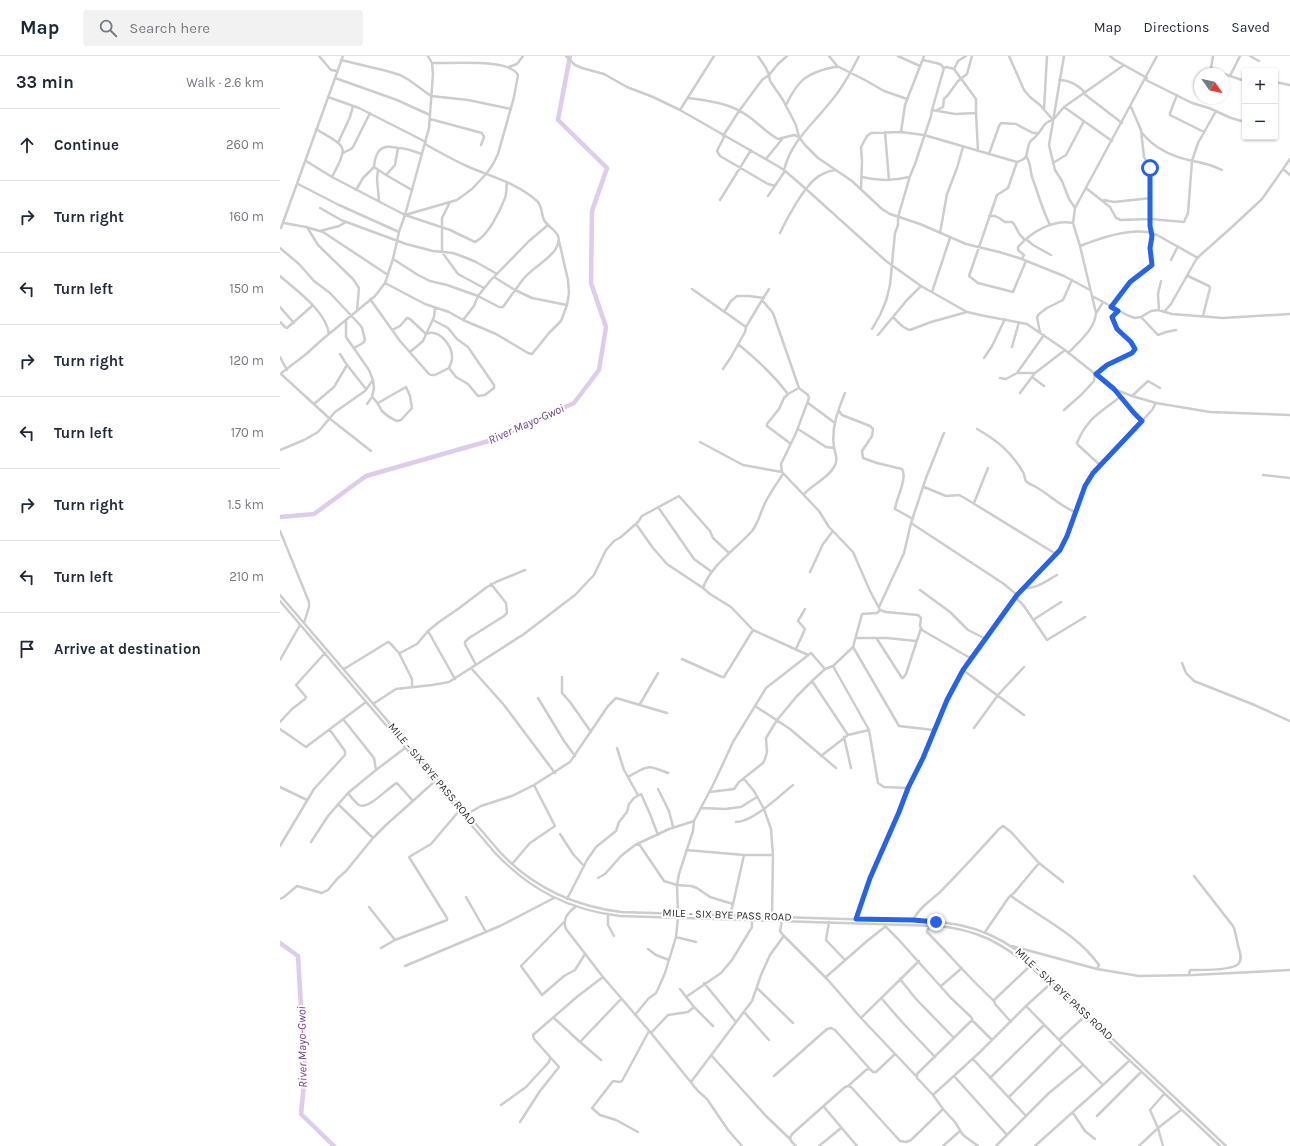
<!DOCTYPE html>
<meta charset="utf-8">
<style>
:root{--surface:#fff;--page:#f2f2f3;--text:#1f2937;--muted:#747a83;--line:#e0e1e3}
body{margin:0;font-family:Karla,sans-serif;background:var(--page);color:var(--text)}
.controls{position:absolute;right:12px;top:12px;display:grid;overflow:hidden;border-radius:4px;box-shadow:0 1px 3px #0004}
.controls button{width:36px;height:36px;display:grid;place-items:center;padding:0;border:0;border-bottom:1px solid var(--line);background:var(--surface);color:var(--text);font:20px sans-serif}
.compass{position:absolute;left:914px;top:12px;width:36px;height:36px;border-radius:50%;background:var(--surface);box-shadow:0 1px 3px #0004;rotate:124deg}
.stop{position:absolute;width:12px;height:12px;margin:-9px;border:3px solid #2563eb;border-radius:50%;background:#fff}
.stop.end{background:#2563eb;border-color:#fff;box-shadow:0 1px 4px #0008}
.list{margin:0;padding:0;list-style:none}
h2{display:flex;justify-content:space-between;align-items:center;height:52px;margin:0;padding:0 16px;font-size:17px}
h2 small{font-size:13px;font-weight:400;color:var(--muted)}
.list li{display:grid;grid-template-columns:26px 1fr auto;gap:12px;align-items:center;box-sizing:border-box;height:72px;padding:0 16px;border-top:1px solid var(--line)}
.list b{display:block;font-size:15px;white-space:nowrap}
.list em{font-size:13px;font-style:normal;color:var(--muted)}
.icon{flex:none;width:22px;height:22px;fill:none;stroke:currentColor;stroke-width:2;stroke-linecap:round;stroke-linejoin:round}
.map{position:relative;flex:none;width:1010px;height:1090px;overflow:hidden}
header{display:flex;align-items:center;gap:24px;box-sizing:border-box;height:56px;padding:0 20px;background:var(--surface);border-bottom:1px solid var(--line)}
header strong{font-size:19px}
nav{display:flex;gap:22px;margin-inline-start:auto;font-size:14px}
.search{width:280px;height:36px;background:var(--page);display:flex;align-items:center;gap:10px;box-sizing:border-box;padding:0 14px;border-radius:4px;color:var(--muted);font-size:15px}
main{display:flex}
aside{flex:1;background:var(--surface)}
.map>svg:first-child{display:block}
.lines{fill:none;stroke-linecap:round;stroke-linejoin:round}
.river{stroke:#ddcceb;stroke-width:4.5}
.minor{stroke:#cdcdcd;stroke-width:2.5}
.route{stroke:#2563eb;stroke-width:5}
.labels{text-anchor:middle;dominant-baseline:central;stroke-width:4;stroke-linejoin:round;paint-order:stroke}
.street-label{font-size:11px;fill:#303030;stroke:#fff}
.water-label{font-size:12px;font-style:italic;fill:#6d408f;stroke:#fff}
</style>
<header>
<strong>Map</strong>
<div class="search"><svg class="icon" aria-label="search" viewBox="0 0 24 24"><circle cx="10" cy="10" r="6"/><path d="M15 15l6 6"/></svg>Search here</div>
<nav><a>Map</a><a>Directions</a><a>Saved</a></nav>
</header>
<main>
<aside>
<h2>33 min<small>Walk · 2.6 km</small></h2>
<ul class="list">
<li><svg class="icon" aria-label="ahead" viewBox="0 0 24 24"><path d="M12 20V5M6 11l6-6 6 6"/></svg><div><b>Continue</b></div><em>260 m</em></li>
<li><svg class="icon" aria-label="right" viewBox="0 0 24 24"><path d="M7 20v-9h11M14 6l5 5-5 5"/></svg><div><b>Turn right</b></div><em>160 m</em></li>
<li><svg class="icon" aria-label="left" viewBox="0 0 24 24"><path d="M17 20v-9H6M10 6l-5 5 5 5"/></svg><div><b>Turn left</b></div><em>150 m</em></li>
<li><svg class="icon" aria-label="right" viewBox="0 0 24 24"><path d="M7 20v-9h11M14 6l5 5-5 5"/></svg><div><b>Turn right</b></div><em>120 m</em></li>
<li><svg class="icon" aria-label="left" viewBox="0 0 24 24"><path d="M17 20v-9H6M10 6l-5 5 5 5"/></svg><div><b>Turn left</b></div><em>170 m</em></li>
<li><svg class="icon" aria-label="right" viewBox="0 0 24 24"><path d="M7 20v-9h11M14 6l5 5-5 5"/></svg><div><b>Turn right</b></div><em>1.5 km</em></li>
<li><svg class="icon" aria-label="left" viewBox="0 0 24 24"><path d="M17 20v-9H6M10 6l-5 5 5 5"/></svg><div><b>Turn left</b></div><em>210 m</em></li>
<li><svg class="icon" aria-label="arrive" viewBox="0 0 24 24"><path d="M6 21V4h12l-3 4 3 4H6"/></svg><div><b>Arrive at destination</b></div></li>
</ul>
</aside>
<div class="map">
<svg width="1010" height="1090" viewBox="0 0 1010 1090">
<rect width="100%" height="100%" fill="#fff"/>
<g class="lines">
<path class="river" d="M0,461L34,458L86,420L212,384L294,347L319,314L326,271L311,227L312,155L327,112L278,64L290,0
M0,887L18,900L25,1018L21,1058L54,1090"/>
<path class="minor" d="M39,0L51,14L57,15
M286,0L295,9L302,12L324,18L347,31L373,41L400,54L496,109L504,114L526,133L606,205L641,230L687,256L705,260L747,268L785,294L834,333L852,340L876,347L930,356L1010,359
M478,0L486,12L489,19L490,25L503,44L516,69L519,81L525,89L538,102L572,125L602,153L610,158L640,168L686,188L719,196L739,202L784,220L810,234
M549,0L558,11
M618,0L640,10
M729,0L744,34L750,41L760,49L773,64
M784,0L769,89L775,114L782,125L789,143L795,152
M830,0L835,4L867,22
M933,0L931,12L935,16L943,18
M970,0L979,5
M61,4L107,15L120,19L129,24L151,40L188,44L231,53
M643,4L660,8L664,12
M229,11L237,8L243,0
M664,12L667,11L674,13L696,43V57L698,95
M674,13L678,5L686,0
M944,18L965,25
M950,20L960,0
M55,22L117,44L150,59
M779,24C790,24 797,29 805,36
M866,24L912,47L929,52L951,62L965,66
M995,26L1010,29
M803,37L842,67
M897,39L890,57V59L924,76
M48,41L79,52L146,86
M408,42C430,45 450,47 468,60C478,67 487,77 498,83L514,79L519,81
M506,49C518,24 526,17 554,11H559L585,24L604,35L627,43
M784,51L832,85
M764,53L767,0
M400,54L434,0
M652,54L675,58L696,57
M657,54L663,51L664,43L668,39L678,25L687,18L692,0
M150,63L202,77L204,81L201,89
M36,73C67,92 69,88 52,121
M605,76L609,124
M621,76L625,49L644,0
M862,77C875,93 893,101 913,105C924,107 932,109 942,114
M443,80L459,55L482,24L489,19L498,8L507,0
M444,81L437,95L440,100L488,128L495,130
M58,87L70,61L73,50
M63,97L71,93L73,91L90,57
M709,98L719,70L721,67L736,68L753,77H758
M746,100C751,107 750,114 752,121C758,137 762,153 770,169
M486,103L503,82
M26,105L52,121L125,159L177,144L192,133L207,117L213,108L218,98L234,41L238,19C230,2 170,8 152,7
M737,106L728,132L717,139L689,220L698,227L733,236L746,205
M773,107L786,99L804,65
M94,111C95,100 98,89 112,91C113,91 117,92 118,92C127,92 132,95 142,98
M94,111L106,119L132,134
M1003,113L1010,119
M98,114L97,123L99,145
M504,114C511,85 534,67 552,44C563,31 571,16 579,0
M106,119L115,109L118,92
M582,121C598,125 613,125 629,121
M18,128L59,149L119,176
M806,132L830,151L836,162L841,164L870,163L904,166L908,157L912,105L918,87L936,55
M581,133L582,106L581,91L587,80L591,77L621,76L644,79L737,106C751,102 745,95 750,86C752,83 755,82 757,79C762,74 764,65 773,64L784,51L844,9
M76,134L83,122L94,111
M488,140L505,115
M440,144L471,94
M824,144L834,146L871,142
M170,146L162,162V196L178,218L204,232
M40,152L61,164L126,188L153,195L173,197L184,201L196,206L217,218
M125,159L170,174L195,186C208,180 220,155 225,142C227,137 226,131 227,126
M709,160H715L719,162L725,166H732L734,168L740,179L745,184
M4,167L26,171L43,176L108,219
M27,171L38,189L73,223L79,232L77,254
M1,172L63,0
M40,175L59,170L66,166
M500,177C507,162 523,133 535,123C541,118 548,115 555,114
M660,177L667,138L677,112L683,91
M746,183L753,189L771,199
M800,190C820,182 856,169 877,179L918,202
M0,192L19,208L34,225L50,237L80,269L82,272L85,284L83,287L74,292
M113,203L138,219L150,225L167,229L198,240L219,251H223C230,241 237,231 245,221C253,212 268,204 275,194C284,179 275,176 266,167C260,161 264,152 257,145C237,127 212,121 189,111C173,104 159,96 145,88
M742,203L744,199L738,194V191C751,176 773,163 793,167
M891,204L898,190
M0,220C17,235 46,255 49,278
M908,220L929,230L930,232L923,260
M214,221L235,234L252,242L287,249
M105,227L145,248L169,256L183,264L194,250L198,240L210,225L249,185L268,169
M412,233L466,271
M489,233L482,244L493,257L519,332L528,339L529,342L516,377L501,408L502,416L539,455L549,471L573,496L590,535L600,554L606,556L638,559L641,562L640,570L642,574L690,602
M652,236L670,182
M812,240L849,260L855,262L861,261L871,255L878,254L892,258L943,262L1010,258
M90,243L120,285L149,318L151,319H155L169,312C170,309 172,306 172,303C173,290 159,272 146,278
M0,251L14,267
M831,251L850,226L870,211L872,207L870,192L872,180L870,170V112L864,101L861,74L851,51
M879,254L878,238L881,225
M444,256L451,245L457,240H469L484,242
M817,256L823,246
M884,256L891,248L917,202L952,171L982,143L1010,103
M613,261C618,266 623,273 630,274L651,266L687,256
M861,261L878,279L886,276L896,274
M66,264V281L89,314L93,324L94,332L92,341L87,348
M153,264L168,272L177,283L188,291L214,329V332L205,339L198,340L188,328L176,321L169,312
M183,264L216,278L248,297L252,298L269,277L281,265L287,249L289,237L288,224L279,185
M0,266L5,271L7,272L32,250
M592,273L600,259L606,245L610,229L615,177L618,169V161L630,120L635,108L651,60L652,54L664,12
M112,274L120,270L127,262L130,263L146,278
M760,277L757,261L759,258L767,252L783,244L792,224
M598,279L627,244L641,230
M458,288C477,304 493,318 508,338
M732,291L739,266
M130,296L143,285L154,261L155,252
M788,297C799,286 815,273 816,257L800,190L793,167L795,152L877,0
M60,298L67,309L86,333
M0,301L7,314
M704,302L712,290L725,263
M443,313L451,301L465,276L466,271L482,244
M737,317L764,279
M0,318L25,299L44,282L95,240L105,227L113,203L119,176L125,159L149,72L153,18L152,7L148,0
M1,318L49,362L91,395
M752,321L764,330
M720,322L726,323L737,317H755
M740,337L755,317L785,294
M852,340L868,325L880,332
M92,341C97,345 99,350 102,355C106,359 112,363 117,365L121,364L132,352L130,340L126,331L98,347
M528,347L555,367
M34,348L54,331L67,309
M784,354L801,339L814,325L815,318L827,309L852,297L855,292C849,283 833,273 832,263C832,260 836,257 838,255
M559,355L562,359L590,370L593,373L592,380L582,395L583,402L597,407L622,413C628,421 616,443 615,453L633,463
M862,365L872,354L876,347
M518,373L546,391L554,392
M697,373C718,385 730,395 743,416C745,419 744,422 746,425C748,428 753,429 756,431C770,439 780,450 795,456
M420,386L463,409L502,416
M511,388L487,370V368L499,353L504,342L508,338L519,332
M0,394L24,384L38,376L55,356L85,335L93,324
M820,409L798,389L797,387C807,362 820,357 840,341
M983,419L1010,422
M644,431L666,440L679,439L683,441L776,498
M524,438C533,428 547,423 554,411C559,403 555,399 554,391C551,372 558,354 565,337
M694,447L708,412
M378,451L414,503L432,516
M631,467L724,528L737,539
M356,468L373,492L387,508L423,532
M0,475L29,546V551L24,567
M530,516L543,488L553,475
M744,532C756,533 766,525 777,519
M640,534L670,556L688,574L704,582
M0,539L219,795C251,830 294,850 341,856L598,864C657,865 695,862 745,900L946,1090
M735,541L744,550L767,584L805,561
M0,545L216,798C251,834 289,854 340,860L658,870C698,874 719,886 750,910L940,1090
M599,551L624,497L631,467L646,422L664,377
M753,564L781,546
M473,574L451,551L430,538L423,532C431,509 456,493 472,475C479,466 480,457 485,447C490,437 497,427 503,418
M148,575L175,623
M576,582H607L636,585
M597,583L622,622H623L626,618L641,572
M573,591L619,670L654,674
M516,593L525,573L518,565L525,553
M119,597L132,623V631
M402,603L442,621H444L473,574L528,599
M0,604L20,569
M902,607L906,617L914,625L972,648L1010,665
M196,609L185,588V586L189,582L224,560L227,557L226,547L211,528
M553,610L589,674L598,727L604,731L628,732
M191,612L224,649L275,717
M64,613L108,586C113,588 115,595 120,597L137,588L148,575L159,566L178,553L207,531L216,526L245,514
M683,614L744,659
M282,621V637L290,646L311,676
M532,625L568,679
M258,642L284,685L295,700
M93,648L116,633L152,629L169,626L244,578L295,539L314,519L326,494L334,485L341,481L358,466L362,460L399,440L430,475L433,482L449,497
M360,648L378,617
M475,650L510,673L556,712
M63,663L94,702L96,714L125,692
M0,666L12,653L25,643L26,641L16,629L45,597
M694,672L718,639L744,611
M0,673L26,691L86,646
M564,681L571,712
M337,692L344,714L358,739
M541,700L568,679L589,674
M348,721C368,710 366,708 388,717
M464,723L474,735L484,753L491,773L493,799
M0,731L27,744
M378,733L389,755L393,771
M430,736L454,733L459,726L483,707L485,703L487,696L486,682L497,664L517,640L532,625L545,613L553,610L573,591L582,558L597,557L600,554
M68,737C71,741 75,746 79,749C89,754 108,731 117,727L133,745
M58,748L93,782
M421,752L445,753L461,751L477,741
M187,758L201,750L232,740L254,729L290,706L328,650L336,642L387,657
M456,766C473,766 499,740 513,729
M280,778L293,798L304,810
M31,786L48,760L68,737L96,714
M359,788L382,822L384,825L397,829L398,858
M0,790L34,733L65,699V695L50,674
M406,794L464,799H493L492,860
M232,808L250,787L275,770L254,729
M318,822L325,818L341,800L355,789L389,773L414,765
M731,840C761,862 797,878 819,909L817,913
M186,841L206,876
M0,843L4,841L17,830L42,837L48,834L57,823L66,815L93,782L106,769L154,726
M287,843L307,804L316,791L336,775L339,766L347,756L349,748L354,742L361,738L370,758L378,779
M453,848L464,799
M89,851L115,884
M295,851C288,857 282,863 286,873L323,921L371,977L418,1035L427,1043L448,1074L462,1090
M328,858V869L334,880
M450,859L453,848L430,841L417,832L411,830L397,829L399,818L413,775L414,765L434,727L453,686L486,632L531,597L545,613
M576,863C595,808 619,755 643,702C658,669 670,634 690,602L737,539L780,494L787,480L805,430L813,417L862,365L854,357L834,333
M633,864C639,852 650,845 659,837C680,816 699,795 719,773L723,770L731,776L759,807L783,826
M284,866L241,910L262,939L284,920L295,914L305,898
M549,866L546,884L565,904
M604,869L618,883L671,942L691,961L693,965
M652,870L648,873L647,876C670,899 690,923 714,945
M705,876L729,841L734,837L759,807
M503,879L548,924L581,962L636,1020
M396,881L416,886
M732,890L817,913L859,920L913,919L1010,914
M101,892L115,884L167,864V862L129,801L151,788L179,755
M368,893L376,899L389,904
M125,910L220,870L274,842
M909,919L910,914C919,914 955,915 959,907C963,901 959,895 958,889C956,882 956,876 953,870L914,820
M546,921L587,885L606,870
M620,923L636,943L674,982
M424,927L456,966
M769,929L746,950L823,1029L849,1005
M661,930L682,912
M477,932L513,967
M400,933L414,951L433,970
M406,941L441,917L452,904L472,871V864
M602,943L622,966L655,1001
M464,956L489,984
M355,959L368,943L376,937L378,933L385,917L396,881L398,861
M274,962L300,986L341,943
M581,962L639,905
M731,966L715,948L714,944L750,910
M371,977L388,959L408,956L414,951
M779,984L804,961
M300,986L321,1004
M431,999L486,1060L510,1083
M693,1003L746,1060
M494,1020L547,973L551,972L555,974L590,1013
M674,1020L727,1079
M710,1022L764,969
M411,1026L472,945L481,919L490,899L503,881V879L500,875L502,865
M568,1030L586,1014L590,1013L593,1016H596L614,999
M884,1038L870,1054L878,1072L901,1054
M653,1039L637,1022V1018L691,965L694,966L712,984
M729,1041L782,988
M221,1049L246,1031L269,1006L270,1002
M544,1051L577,1090
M663,1053L675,1066L683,1079L698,1090
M793,1057L805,1075L815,1083
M817,1060L861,1016
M240,1066L260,1035L279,1011L254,983L253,979L298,940L323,921
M358,1076L336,1064L320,1059L312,1052L333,1025L340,1026L342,1025L369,975
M516,1090C512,1086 508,1084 512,1078L565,1031L568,1030L571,1031L620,1085L626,1086L631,1084L663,1053L653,1039L700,996L746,950
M539,1090L561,1072
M663,1090L680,1075
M716,1090L769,1037L803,1009
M755,1090L823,1029
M859,1090L878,1072L883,1090"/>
</g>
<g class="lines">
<path class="route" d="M656,866L633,864L576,863L590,822L619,756L628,732L643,702L667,644L683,614L737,539L780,494L787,480L805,430L813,417L862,365L854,357L834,333L816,318L827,309L852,297L855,293L851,286L837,273L832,261L838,255L831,251L850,226L872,209L870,192L872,180L870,170V112"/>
</g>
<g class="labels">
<g class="street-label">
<text transform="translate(152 718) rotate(50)">MILE - SIX BYE PASS ROAD</text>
<text transform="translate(447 859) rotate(2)">MILE - SIX BYE PASS ROAD</text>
<text transform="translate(784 938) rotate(43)">MILE - SIX BYE PASS ROAD</text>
</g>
<g class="water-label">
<text transform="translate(246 368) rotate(-24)">River Mayo-Gwoi</text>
<text transform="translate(22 991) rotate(-91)">River Mayo-Gwoi</text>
</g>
</g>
</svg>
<div class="controls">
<button>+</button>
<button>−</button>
</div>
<svg class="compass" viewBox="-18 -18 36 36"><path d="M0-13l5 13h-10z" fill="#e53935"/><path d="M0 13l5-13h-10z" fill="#747a83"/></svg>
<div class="stop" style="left:870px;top:112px"></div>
<div class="stop end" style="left:656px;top:866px"></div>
</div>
</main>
